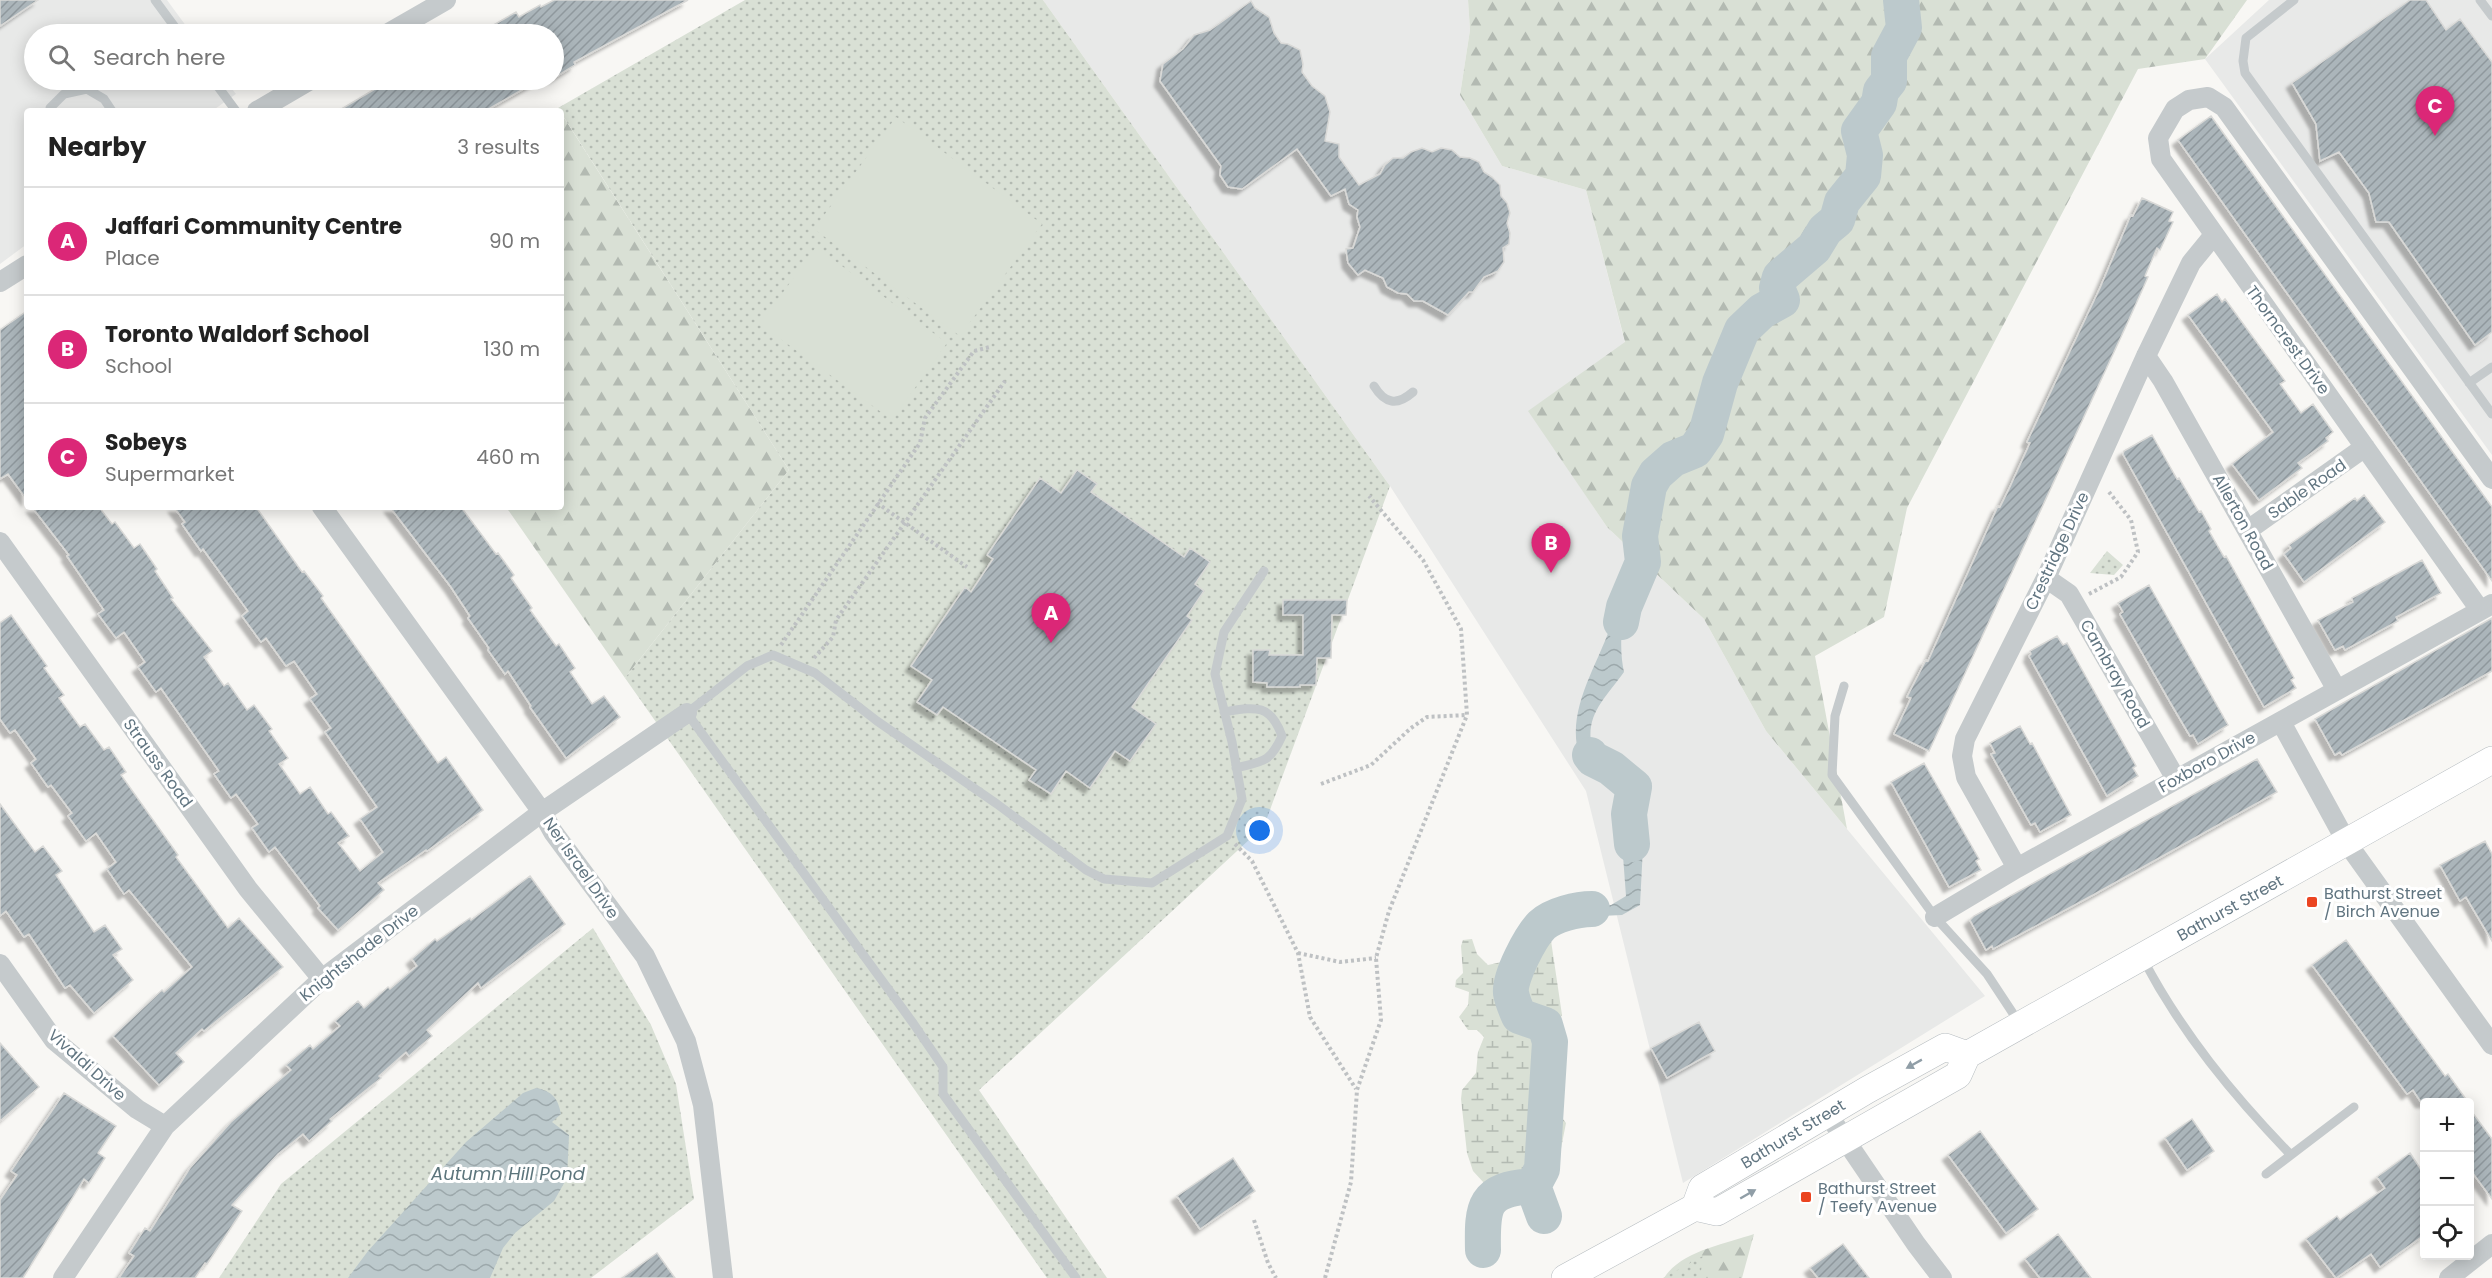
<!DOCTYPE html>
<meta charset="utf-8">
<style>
:root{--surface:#fff;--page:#f6f6f6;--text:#222;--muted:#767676;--line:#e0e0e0;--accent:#db2777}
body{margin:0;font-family:Poppins,sans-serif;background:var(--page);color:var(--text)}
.controls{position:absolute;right:18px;bottom:18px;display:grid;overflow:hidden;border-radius:6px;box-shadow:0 3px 15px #0003}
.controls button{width:54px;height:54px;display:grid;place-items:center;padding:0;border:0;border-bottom:2px solid var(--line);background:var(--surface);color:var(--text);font:30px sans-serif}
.you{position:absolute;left:1260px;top:831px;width:21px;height:21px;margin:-15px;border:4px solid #fff;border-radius:50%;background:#1a73e8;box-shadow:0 0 0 9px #1a73e833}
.badge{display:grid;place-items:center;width:39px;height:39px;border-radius:50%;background:var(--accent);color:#fff;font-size:20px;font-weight:700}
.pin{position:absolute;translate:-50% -50px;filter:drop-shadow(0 2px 3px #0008)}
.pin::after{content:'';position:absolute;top:32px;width:21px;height:18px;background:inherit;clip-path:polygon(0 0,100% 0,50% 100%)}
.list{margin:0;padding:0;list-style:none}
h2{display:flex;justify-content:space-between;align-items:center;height:78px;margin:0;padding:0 24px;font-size:26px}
h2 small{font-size:20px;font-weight:400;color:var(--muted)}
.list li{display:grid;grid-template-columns:39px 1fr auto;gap:18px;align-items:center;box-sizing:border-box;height:108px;padding:0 24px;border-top:2px solid var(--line)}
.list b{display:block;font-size:22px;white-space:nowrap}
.list p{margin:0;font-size:20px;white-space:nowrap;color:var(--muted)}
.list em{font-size:20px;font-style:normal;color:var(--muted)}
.icon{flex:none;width:33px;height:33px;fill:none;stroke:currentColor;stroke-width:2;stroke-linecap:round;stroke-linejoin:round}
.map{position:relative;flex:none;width:2492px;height:1278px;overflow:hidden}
.search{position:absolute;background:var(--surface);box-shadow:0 3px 15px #0003;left:24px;top:24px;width:540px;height:66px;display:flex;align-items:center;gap:15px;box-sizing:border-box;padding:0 21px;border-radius:33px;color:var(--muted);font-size:22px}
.panel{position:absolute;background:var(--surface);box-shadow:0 3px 15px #0003;left:24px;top:108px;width:540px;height:402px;border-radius:6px}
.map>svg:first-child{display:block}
.built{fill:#e8e9e8}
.forest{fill:url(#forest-firs)}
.wetland{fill:url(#wetland-marsh)}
.park{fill:url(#park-dots)}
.pitch{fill:#d9e0d5}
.water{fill:url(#water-waves)}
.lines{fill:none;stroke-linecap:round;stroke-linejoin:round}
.river{stroke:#bcc9cc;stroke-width:36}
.building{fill:url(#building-hatch);stroke:#d9d9d7;stroke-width:1.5;filter:url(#shadow)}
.secondary-casing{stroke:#b7bdc1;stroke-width:28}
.path{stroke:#bec1c3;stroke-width:4;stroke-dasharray:3 3;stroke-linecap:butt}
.lane{stroke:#c5cacc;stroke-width:9}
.street{stroke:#c5cacc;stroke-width:20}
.secondary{stroke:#fff;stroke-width:27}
.oneway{fill:#909ea7}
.poi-dot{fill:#eb4521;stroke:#fff;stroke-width:2}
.labels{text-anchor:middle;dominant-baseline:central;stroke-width:6;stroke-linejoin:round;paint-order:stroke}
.street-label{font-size:16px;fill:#617581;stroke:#fff}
.poi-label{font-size:16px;fill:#617581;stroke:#fff;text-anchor:start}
.water-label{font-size:18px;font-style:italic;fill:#5c757c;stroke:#fff}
</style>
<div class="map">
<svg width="2492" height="1278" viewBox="0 0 2492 1278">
<defs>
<pattern id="forest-firs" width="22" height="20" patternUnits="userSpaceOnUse" patternTransform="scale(1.5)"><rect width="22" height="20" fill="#d9e0d5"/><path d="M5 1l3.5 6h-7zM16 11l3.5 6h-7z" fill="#b3bab2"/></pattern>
<pattern id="wetland-marsh" width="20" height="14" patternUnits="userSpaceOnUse" patternTransform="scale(1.5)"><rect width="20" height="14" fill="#d9e0d5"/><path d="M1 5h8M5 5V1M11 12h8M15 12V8" fill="none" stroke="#b3bab2"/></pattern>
<pattern id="park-dots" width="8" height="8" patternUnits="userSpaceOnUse" patternTransform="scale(1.5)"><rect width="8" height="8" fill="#d9e0d5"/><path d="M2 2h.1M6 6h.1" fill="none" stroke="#b3bab2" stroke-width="1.8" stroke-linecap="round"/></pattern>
<pattern id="water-waves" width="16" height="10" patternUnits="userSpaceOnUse" patternTransform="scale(1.5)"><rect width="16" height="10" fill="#bcc9cc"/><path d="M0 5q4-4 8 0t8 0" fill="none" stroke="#9ca8ab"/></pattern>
<pattern id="building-hatch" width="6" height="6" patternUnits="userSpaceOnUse" patternTransform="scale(1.5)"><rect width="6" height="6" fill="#abb5ba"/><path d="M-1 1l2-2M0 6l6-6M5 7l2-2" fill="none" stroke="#8f989d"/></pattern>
<filter id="shadow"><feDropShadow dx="-5.5" dy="5.5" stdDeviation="1.5" flood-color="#0004"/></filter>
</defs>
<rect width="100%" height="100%" fill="#f8f7f4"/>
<path class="built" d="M0,0H167L192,34H34V80H225L236,94L212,111H27V244L0,264Z
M1043,0H1468L1470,30L1460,95L1502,166L1586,190L1625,343L1529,411L1607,527L1704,619L1766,731L1985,996L1683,1183L1586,791L1390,486Z
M2269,0H2492V455L2205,59Z"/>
<path class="forest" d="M1468,0H2247L2205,59L2138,69L1907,508L1884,617L1815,656L1847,829L1766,731L1704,619L1607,527L1528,411L1625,342L1586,190L1502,166L1460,95L1470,30Z
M561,113L789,470L625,678L506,507H561Z
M1754,1234L1742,1278H1664C1681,1251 1725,1244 1754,1234Z"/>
<path class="wetland" d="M1540,917L1549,927L1562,1015L1552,1035L1554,1043L1550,1055L1557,1090V1111L1566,1123L1558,1164L1543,1184L1539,1206L1527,1197L1514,1195L1494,1210L1487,1224H1481L1477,1219C1476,1206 1484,1196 1484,1183L1473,1171L1467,1153L1461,1099L1462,1090L1476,1073L1478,1052L1484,1037L1477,1030H1468L1459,1017L1468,1005L1469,992L1455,987L1456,980L1463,973L1461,946L1463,940L1472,939L1477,954L1488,965L1506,961L1514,964Z"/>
<path class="park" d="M745,0H1043L1390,486L1264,826L979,1090L1107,1278H1047L625,678L789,470L558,108Z
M2107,551L2123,565L2114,575L2090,573Z
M593,928L651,1025L676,1084L694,1199L591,1278H219L281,1184Z
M1703,1256L1700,1278H1663Z"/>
<path class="pitch" d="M896,117L1042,224L960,336L814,229Z
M816,247L947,343L892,420L760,324Z"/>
<path class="water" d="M1633,575L1641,587C1621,607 1618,645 1624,672C1604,700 1583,716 1593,752L1607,761L1622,764C1630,780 1628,796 1642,807L1633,819L1635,837L1643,847L1640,905L1622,915L1601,916L1592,913L1549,927L1540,917L1557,907L1587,904L1611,905L1626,896L1618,789L1597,769L1580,758C1564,711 1598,666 1612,622C1617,606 1619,593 1626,578Z
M536,1088C552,1091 558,1098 561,1114L552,1122L569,1135L567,1178L554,1201L515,1233L503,1248L490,1278H348L368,1251L466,1142L523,1093Z"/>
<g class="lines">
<path class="river" d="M1621,622L1624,607L1643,562L1640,536L1649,486L1656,474L1673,459L1695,450L1706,434L1720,383L1742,330L1762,311L1782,300L1777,288L1780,277L1814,248L1825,230L1837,220L1842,202L1863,176L1865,155L1859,131L1879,103L1881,91L1889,81V56L1904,28L1901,0
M1590,755L1593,759L1611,768L1634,787L1629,814L1632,844
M1544,1216L1533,1186L1542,1169L1550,1042L1545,1025L1519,1016C1516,1009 1512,1000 1511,993C1509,977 1531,936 1542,925C1553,915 1577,909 1592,909
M1483,1250C1482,1206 1483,1189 1533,1186"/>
</g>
<path class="building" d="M0,0H38L0,26Z
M554,0H688L574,62L575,65L554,78V34H478L516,12L519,17L540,5L541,7Z
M2410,0H2426L2446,30L2460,19L2492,62V332L2475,345L2389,222H2376L2369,193L2339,152L2320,161L2316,124L2292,83Z
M1251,1L1255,8L1269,17L1274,33L1281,43L1288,44L1300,50L1303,64L1302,72L1312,86L1325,96L1330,112L1325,141L1339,144V157L1359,185L1380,174L1385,165L1393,158H1403L1411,152L1422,148L1432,152L1441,148L1452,150L1460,157L1470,158L1479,162L1484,172L1492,177L1500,185L1501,196L1507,203L1510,213L1507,223L1510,233L1509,244L1503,248L1504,262L1498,271L1484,277L1473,292H1469L1448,315L1423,301H1414L1407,294L1398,293L1387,287L1383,278L1365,270L1358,275L1348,263L1346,249L1353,248L1360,227L1357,217L1358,210L1349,204L1345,189L1331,196L1297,149L1242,189L1228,187L1220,175L1221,166L1160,81L1163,64L1183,49L1194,35L1210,30Z
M390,80H539L485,111H338Z
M2211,116L2492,507V581L2178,140Z
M2142,198L2173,212L2169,221L2173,222L2160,250L2157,248L2145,276L2148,277L2126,326L1929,751L1894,734L1911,698L1907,697L1926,660L1928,661L1998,506L2000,507L2009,489L2030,443L2027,442L2100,288L2131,215L2133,216Z
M2217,294L2222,302L2225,299L2285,381L2280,384L2301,413L2313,404L2333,432L2326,438L2328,441L2298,463L2302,468L2259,500L2232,464L2273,432L2188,315Z
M27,311V500L8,474L0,479V330Z
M2152,435L2177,479L2179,478L2199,512L2201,511L2211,529L2209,531L2224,557L2226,556L2294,678L2291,680L2296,688L2264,707L2123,454L2124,451Z
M1077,470L1097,484L1091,492L1184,557L1190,548L1210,562L1195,584L1204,591L1187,616L1192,620L1132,707L1156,724L1130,761L1115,751L1090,788L1066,771L1051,794L1029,780L1036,770L943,707L937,715L917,702L932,680L911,666L965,587L971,592L993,559L987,555L1040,478L1061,493Z
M2364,495L2385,522L2304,582L2284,554L2291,548L2289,545L2355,498L2357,501Z
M32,507H99L112,524L115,522L134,548L140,544L157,569L155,571L173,598L171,599L212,651L204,657L224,686L228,683L247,710L254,705L272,729L269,731L288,758L279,764L300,794L310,787L328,814L331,812L349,836L338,843L360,871L383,852L360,819L377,807L325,732L331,728L310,699L317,694L294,661L286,666L266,638L261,642L242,616L248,611L203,549L201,551L182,524L185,522L174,507H256L302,572L304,571L323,596L321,598L438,763L446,757L483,810L427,851L426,850L378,883L384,890L338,930L318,908L320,906L275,847L269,852L252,828L258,824L236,794L231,798L214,774L219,771L161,688L156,692L138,667L145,662L124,632L116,638L98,614L104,610L67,556L69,555Z
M390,507H461L496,554L498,553L514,575L511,578L532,608L530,610L556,646L559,644L575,668L570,672L592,704L604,696L620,717L566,758L530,707L531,706L508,671L505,674L488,650L489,648L468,618L470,616L451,587Z
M2422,560L2441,593L2396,617L2398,621L2345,650L2343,646L2335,650L2318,620L2353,602L2352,598Z
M2149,585L2228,725L2198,744L2193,735L2190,736L2170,702L2120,614L2123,612L2118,603Z
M1283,600H1347L1346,615H1332L1331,658H1317L1316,685H1300V687H1267V683L1253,682V650H1270L1269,655H1303V615H1283Z
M11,615L47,666L44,668L64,695L59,698L80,727L85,724L104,750L109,747L126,772L121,775L178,855L176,857L228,928L239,918L283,967L204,1031L202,1029L176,1053L184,1062L159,1085L113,1036L162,990L164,992L192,967L129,890L124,894L107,869L116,862L96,833L86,841L68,816L72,813L51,785L48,787L31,763L36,759L15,730L10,733L0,719V623Z
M2492,618V671L2342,755L2340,752L2335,755L2315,719Z
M2057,636L2063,645L2067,643L2136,766L2133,768L2138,776L2107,796L2029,656L2031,654L2030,651Z
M2020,726L2030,744L2032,743L2071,815L2040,832L2035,823L2031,825L1991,754L1995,753L1990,743Z
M2257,759L2277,792L2093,895L1993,949L1992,946L1986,950L1970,920L1974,916Z
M1924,763L1979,859L1976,861L1981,870L1949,887L1891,782Z
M0,804L35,852L43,846L62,871L56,875L94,932L105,925L122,949L113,955L133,980L94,1013L70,985L65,988L29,934L24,937L6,911L0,916Z
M2485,841L2492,854V941L2466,897L2460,901L2440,865Z
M530,876L565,924L481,988L478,983L427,1030L432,1036L409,1056L406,1052L379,1076L381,1078L330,1119L332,1121L309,1141L303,1134L278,1154L232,1205L242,1211L207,1264L205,1263L195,1278H119L134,1256L129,1253L145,1228L150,1231L190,1168L231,1122L291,1070L286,1065L310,1045L313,1049L340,1026L335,1021L358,1001L364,1008L388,987L390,989L417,966L412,959L435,939L437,941L470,918L471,920Z
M2346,940L2445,1076L2448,1074L2468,1102H2421L2413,1090L2407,1094L2312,965Z
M1699,1022L1715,1051L1667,1078L1651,1048Z
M0,1043L39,1087L0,1121Z
M64,1093L116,1126L98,1153L105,1158L89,1183L84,1179L23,1278H0V1200L17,1175L11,1171Z
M2469,1108L2492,1139V1199L2469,1168Z
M2192,1119L2214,1151L2187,1170L2165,1138Z
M1980,1131L2038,1209L2006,1233L1948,1155Z
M2410,1153L2424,1174V1235L2380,1267L2371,1254L2336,1278L2306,1239L2337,1216L2340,1220L2385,1188L2377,1177Z
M1233,1158L1255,1191L1200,1229L1177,1196Z
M2058,1234L2091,1278H2040L2025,1259Z
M1843,1244L1869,1278H1818L1810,1268Z
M657,1253L675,1278H622Z"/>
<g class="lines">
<defs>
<path id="secondary" d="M1695,1207L1717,1212L1958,1075L1967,1055L2492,760
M1565,1278L1695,1207L1702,1188L1867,1090L1945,1047L1967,1055"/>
</defs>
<use href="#secondary" class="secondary-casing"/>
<path class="path" d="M877,503L967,567
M2089,594L2121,577L2138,552L2131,520L2109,492
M781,645L920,443L925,418L974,351L990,347
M814,658L833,637L836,620L1005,381
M1321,784L1371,765L1411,728L1427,717L1467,715
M1235,844L1252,861L1298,953L1310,1017L1356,1089
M1298,953L1340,962L1376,958
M1254,1220L1268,1263L1276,1278
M1325,1278L1351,1182L1357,1090L1381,1020L1376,958L1389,911L1467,715L1461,629L1423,560L1369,496"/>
<path class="lane" d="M155,0L180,34
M2294,0L2246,38L2243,61L2245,73L2492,414
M2480,0L2492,16
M213,80L236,111
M50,111V108L64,94L87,89L104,99L112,111
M2469,383L2492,367
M1374,386C1385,404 1397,406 1413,392
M1844,686L1835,716L1832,775L1935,917L1987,974L2020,1024
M1224,712C1255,707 1270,703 1282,736C1270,763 1263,761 1236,768
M2143,959C2182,1033 2233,1095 2290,1154
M2266,1174L2354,1107
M1076,1278L943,1094V1067L913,1023L687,713L747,666L773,655L815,673L877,721L997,804L1086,870L1104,879L1152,883L1227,836L1242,799L1232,742L1215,674L1224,632L1264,571"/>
<path class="street" d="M387,34L446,0
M257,111L310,80
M0,282L27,265
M2146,356L2163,381L2337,690
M322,507L542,812L553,832L645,956L686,1041L703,1105L723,1278
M2248,530L2365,447
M0,542L248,889L322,979
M2046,578L2069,594L2176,779
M2480,610L2161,159L2158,138L2175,109L2189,100L2208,97L2224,107L2492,479
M2281,722L2347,843L2492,1045
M2017,868L1966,777L1962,756L1965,739L2046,578L2146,356L2191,263L2213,236
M1935,917L2017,868L2492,604
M0,964L54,1040L137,1109L165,1126
M1827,1113L1916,1244L1942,1278
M63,1278L165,1126L322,979L542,812L687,713
M2449,1278L2492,1244"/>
<use href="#secondary" class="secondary"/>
</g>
<defs><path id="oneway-solid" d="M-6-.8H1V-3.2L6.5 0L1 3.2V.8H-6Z" transform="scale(1.5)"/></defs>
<g class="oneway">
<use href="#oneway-solid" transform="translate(1914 1064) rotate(151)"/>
<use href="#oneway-solid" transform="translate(1748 1194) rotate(-30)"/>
</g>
<g class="poi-dot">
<rect x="2306" y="896" width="12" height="12" rx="3"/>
<rect x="1800" y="1191" width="12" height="12" rx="3"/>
</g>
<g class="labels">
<g class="street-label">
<text transform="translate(2288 340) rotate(54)">Thorncrest Drive</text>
<text transform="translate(2307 489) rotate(-35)">Sable Road</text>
<text transform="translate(2243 522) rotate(61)">Allerton Road</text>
<text transform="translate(2057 551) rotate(-65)">Crestridge Drive</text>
<text transform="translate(2115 674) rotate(60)">Cambray Road</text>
<text transform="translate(2207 762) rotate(-29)">Foxboro Drive</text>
<text transform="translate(158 763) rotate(54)">Strauss Road</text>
<text transform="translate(581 868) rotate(55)">Ner Israel Drive</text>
<text transform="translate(2230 908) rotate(-29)">Bathurst Street</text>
<text transform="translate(359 953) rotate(-38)">Knightshade Drive</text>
<text transform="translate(87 1065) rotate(42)">Vivaldi Drive</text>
<text transform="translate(1793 1134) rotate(-31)">Bathurst Street</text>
</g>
<g class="poi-label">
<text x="2324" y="893">Bathurst Street<tspan x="2324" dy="18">/ Birch Avenue</tspan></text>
<text x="1818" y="1188">Bathurst Street<tspan x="1818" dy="18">/ Teefy Avenue</tspan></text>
</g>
<g class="water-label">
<text x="508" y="1173">Autumn Hill Pond</text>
</g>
</g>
</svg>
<div class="controls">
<button>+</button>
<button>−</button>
<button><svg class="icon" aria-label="locate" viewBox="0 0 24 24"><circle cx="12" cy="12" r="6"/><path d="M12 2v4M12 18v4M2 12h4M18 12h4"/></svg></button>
</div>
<div class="you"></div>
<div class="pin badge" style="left:1051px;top:643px">A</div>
<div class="pin badge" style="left:1551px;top:573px">B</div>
<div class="pin badge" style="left:2435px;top:136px">C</div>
<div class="search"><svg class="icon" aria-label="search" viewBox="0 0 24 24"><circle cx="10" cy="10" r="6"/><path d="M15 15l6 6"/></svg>Search here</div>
<section class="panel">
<h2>Nearby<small>3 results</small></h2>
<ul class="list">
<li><span class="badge">A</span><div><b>Jaffari Community Centre</b><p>Place</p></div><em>90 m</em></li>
<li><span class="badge">B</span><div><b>Toronto Waldorf School</b><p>School</p></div><em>130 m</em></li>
<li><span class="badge">C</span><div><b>Sobeys</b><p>Supermarket</p></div><em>460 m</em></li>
</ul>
</section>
</div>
